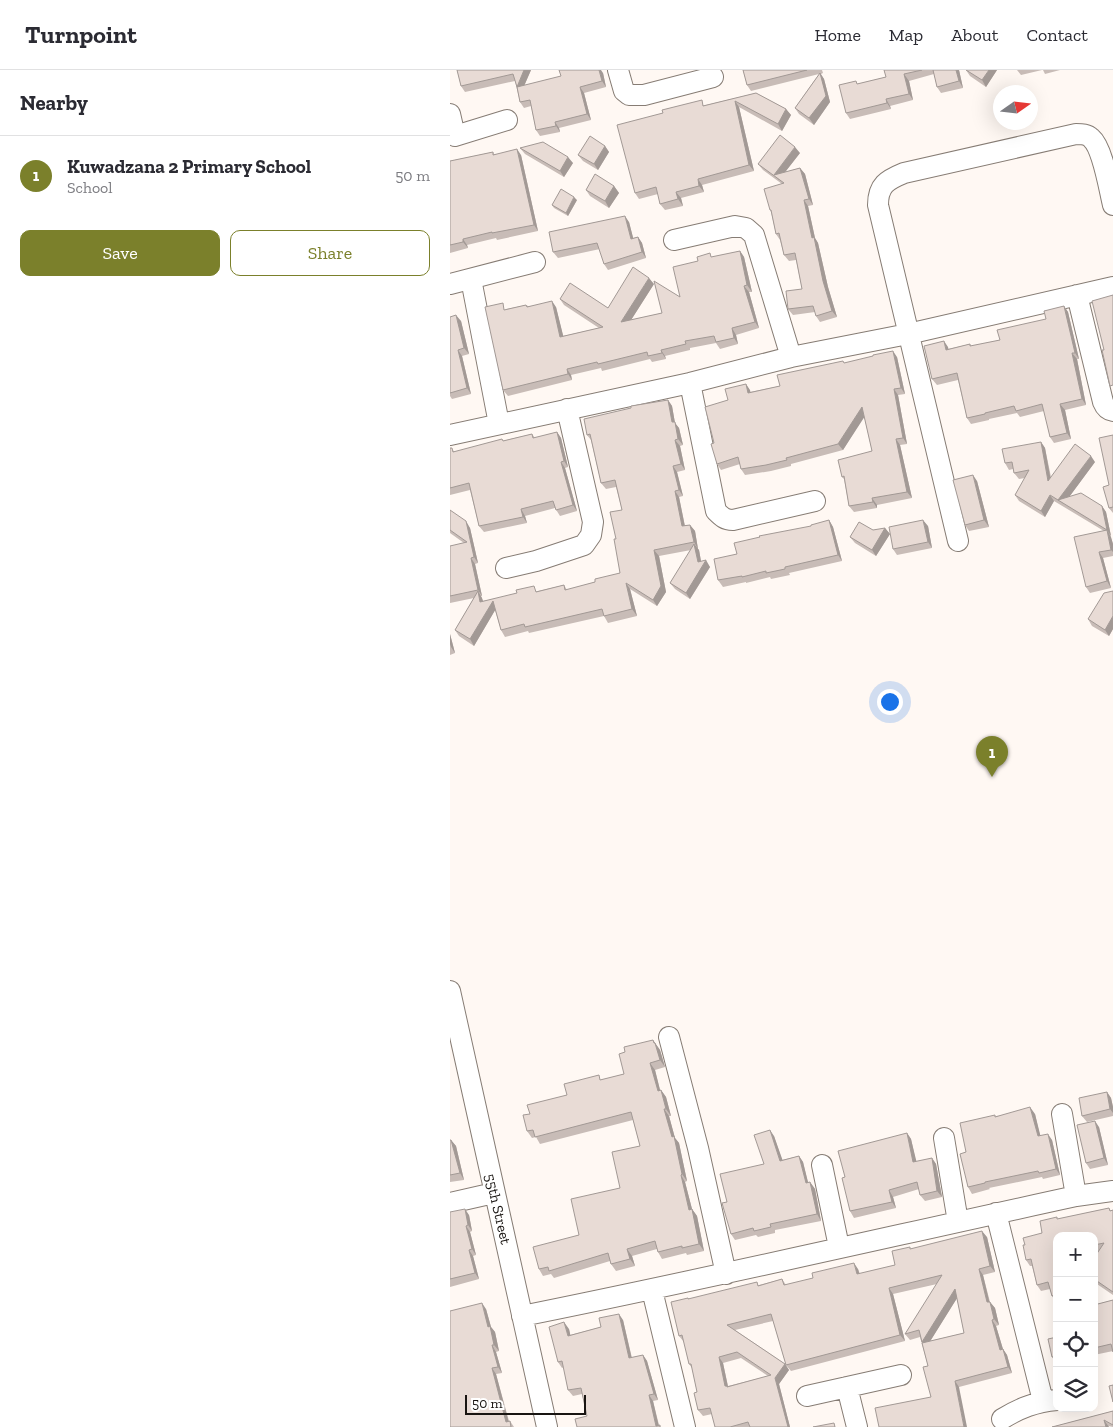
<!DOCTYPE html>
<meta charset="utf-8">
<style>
:root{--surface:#fff;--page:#f7f7f7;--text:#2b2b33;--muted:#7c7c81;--line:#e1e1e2;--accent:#7b802b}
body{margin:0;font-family:"Zilla Slab",serif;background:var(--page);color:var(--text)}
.controls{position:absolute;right:15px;bottom:15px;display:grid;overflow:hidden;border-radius:10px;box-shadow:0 5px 20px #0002}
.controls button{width:45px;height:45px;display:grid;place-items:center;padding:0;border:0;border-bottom:1px solid var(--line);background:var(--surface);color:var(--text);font:25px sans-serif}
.compass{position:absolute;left:543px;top:15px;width:45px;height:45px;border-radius:50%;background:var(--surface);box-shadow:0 5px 20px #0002;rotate:76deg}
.scale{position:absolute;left:15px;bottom:12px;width:121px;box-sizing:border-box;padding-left:5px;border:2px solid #191512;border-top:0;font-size:14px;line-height:18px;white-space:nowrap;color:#191512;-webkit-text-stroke:4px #fff;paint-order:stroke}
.you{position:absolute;left:439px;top:631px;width:18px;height:18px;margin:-12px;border:4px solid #fff;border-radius:50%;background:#1a73e8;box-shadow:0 0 0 8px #1a73e833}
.badge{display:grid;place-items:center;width:32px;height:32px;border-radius:50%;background:var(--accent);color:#fff;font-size:16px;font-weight:700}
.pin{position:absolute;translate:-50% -41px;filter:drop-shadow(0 1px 2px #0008)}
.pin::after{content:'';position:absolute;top:26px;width:18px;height:15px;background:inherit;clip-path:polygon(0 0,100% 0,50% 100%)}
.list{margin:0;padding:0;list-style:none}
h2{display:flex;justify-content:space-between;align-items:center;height:65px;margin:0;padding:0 20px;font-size:21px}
h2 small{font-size:16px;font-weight:400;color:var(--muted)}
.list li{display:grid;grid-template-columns:32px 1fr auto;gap:15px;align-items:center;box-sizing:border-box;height:80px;padding:0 20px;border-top:1px solid var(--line)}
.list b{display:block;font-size:19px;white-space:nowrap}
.list p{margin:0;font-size:16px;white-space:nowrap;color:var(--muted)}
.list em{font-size:16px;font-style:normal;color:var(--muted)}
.actions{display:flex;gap:10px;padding:15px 20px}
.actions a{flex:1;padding:11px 0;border:1px solid var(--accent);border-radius:10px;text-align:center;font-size:18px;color:var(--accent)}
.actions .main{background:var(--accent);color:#fff}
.icon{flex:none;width:28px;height:28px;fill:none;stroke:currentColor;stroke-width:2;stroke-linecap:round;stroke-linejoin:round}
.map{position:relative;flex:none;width:663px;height:1357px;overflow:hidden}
header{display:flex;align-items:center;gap:30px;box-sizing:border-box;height:70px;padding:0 25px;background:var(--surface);border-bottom:1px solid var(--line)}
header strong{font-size:24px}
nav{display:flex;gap:28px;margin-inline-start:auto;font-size:18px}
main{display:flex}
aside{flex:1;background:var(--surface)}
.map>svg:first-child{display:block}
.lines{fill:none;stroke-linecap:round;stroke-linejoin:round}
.minor-casing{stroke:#867c74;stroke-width:22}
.minor{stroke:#fff;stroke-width:20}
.wall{fill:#c8bcb7;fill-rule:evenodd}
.shaded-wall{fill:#a29995}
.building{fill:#e8dbd5;stroke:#a29995;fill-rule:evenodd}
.labels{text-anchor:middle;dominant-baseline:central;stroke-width:4;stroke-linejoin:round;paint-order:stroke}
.street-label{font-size:15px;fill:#191512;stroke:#fff}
</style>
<header>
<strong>Turnpoint</strong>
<nav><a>Home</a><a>Map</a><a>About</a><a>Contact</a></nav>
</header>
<main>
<aside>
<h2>Nearby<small></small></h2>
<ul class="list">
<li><span class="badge">1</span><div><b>Kuwadzana 2 Primary School</b><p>School</p></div><em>50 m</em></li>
</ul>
<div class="actions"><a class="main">Save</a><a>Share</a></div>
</aside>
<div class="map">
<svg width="663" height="1357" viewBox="0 0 663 1357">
<rect width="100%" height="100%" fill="#fff8f3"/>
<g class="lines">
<defs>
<path id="minor" d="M168,0L174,21L179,25H194L263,7
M0,44L5,66L57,50
M224,170L285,156L296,158L304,165L341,287
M21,209L49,354
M0,214L85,192
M627,225L653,332C655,337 657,340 663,341
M240,313L266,441C272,447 275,450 283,450L365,431
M0,365L240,313L341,287L458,264L663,217
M508,471L428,135C428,115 437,110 454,103L626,64C632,64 637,64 641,68C653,78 659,119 663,135
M56,498L86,491L134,475L141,465L143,452L117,339
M0,921L97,1357
M219,967L248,1078L276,1204
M612,1044L626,1126
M494,1068L508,1152
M372,1095L389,1177
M0,1133L44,1123
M546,1143L593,1331
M202,1220L235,1357
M72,1246C257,1209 442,1166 626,1126L663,1121
M397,1317L407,1357
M357,1326L451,1305
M552,1349C570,1338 585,1332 607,1330"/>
</defs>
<use href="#minor" class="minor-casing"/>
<use href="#minor" class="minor"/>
</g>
<path class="wall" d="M7,0H81L74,16L153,3L156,17L134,23L141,50L109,58L110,62L90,66L86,60L81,36L74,38L70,32L65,11L15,22L11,16Z
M293,0H372L373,3L371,4L374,9L380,32L364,55L349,44L345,38L369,4L301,21L297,15Z
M434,0H509L513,18L491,23L487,17L484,4L459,11L463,30L440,36L441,39L400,49L396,43L408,14L436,7Z
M516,0H547L536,17L520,6Z
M567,0H592L571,5Z
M593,0H610L595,4Z
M306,23L336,39L341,45L332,61L289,37L304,101L252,115L254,122L231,128L233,136L215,140L210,134L208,124L189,129L185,123L213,43L256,35Z
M155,76L159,82L148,100L133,91L128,85Z
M70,78L123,93L114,107L75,84Z
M43,82L44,84L71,85L88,161L47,170L46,168L17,175L18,178L0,183V91Z
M350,83L335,102L350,98L355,104L363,135L358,136L365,168L368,173L378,217L387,247L370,252L366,246L365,242L343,245L338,239L352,219L346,190L339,191L334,185L330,170L326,164L321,142L320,140L332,114L313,100L308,94Z
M164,116L169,123L159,138L140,126L136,120Z
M127,130L118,146L104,138L102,135Z
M179,152L183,168L188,167L192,173L196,188L158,200L154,194L150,179L108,188L103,182Z
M290,181L294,187L302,222H299L309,258L286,265L288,274L270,279L266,273L240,278V280L215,286L216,289L202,292L200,289L152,301L151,298L121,305L122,310L58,326L53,320L57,239L76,235L78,236L106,237L113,266L149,258L114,235L110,229L158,238L204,214L181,250L212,243L230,227L263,187Z
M614,236L618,242L629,289H627L636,335L615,340L621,369L604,373L600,367L594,341L570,347L567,343L539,349V350L521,354L517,348L508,310L487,315L482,309L498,277V279L520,274L521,276L550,270L596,249Z
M0,247L11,251L19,284L12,286L21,324L2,329L0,326Z
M447,287L455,324L448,325L457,374L450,375L462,428L427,435V438L404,442L399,436L394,409L392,407L422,381L414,346L393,380L341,394V396L321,401L295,405L291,399L290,394L271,400L267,394L264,373L278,330L296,314L300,322L330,316L395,293Z
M218,330L222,336L225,353L229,358L233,375L230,376L235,400L227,402L233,426L229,427L235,456L240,455L245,461L248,479L249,480L251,491L260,497L240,529L225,519L220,513L241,480L209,486L216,522L207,536L180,519L187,546L158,553L154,546L79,563L78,561L55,567L51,560L45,540L24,576L9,566L5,560L24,528L0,533V476L14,473L0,463V440L20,458L28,493L25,494L32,526H31L33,531L88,521L114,515L117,520L145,512L170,503L166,469L172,440L166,417L156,419L151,413L141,370L137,365Z
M107,362L111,368L118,397L115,398L127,441L110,446L105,438L75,446L77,453L34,462L29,456L20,420L0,425V378L5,382L82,364L85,368Z
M663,365V443L659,438V415Z
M591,372L595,378L601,407L645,392L619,427L652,436L656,442L661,466L660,465L663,474V486L653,488L661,518L640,523L636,517L654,461L604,431L595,447L569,431L565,425L575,408L569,409L564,403L563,399L559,400L555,393Z
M527,411L539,457L519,461L515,455Z
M379,450L383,457L392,491L339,503L340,505L321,509L320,507L296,513V512L273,517L268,510L287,484Z
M478,456L482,478L447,485L443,479Z
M435,458L440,464L426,486L405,473L400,467Z
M663,521V559L659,566L642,556L638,549Z
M0,564L5,583L0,585Z
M203,970L210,980L215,997L205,1000L210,1020H211L216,1027L221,1046H219L225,1068L229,1073L237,1111L235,1112L242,1139L247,1146L254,1181L237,1185L236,1183L212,1189L208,1182L207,1179L182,1186L185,1196L166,1201L161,1194L160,1191L104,1208L101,1204L93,1206L89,1199L129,1165L170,1118L190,1076L183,1050L90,1074L86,1067L82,1068L77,1061L80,1044L152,1010L174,1004L175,982Z
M657,1022L661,1028L663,1037V1046L637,1052L632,1046Z
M585,1044L590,1066L602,1070L610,1105L593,1109L592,1107L539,1118L540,1119L522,1124L518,1117L516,1082L546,1046Z
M649,1057L658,1095L640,1099L636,1093Z
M457,1063L461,1069L466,1092L482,1088L486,1094L492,1127L475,1131L470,1125L469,1119L443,1127L446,1138L404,1148L400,1141L395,1107Z
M324,1066L332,1090L349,1086L353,1092L358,1113L360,1112L365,1119L371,1151L325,1160V1163L308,1167L306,1165L285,1170L281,1164L277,1132L314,1094Z
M0,1070H1L6,1076L14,1110L0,1112Z
M659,1138L661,1141L663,1140V1225L644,1212V1188L648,1181L644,1182V1166H607L606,1232L602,1226L600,1219L591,1221L587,1215L582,1196H580L576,1190L575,1175L592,1163L608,1149Z
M0,1142L19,1145L22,1161L20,1162L26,1185L23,1186L29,1209L0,1217Z
M537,1167L545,1202L533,1205L540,1232L545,1238L549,1255L546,1256L553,1279L557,1285L562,1303L509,1317L481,1327L478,1296L470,1267L460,1270L455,1264L487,1214L443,1224L455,1271L341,1301L336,1295L323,1251L285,1260L335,1294L339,1300L329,1314L340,1357H265L262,1344L253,1346L248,1340L247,1322L242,1298L239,1294L234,1272L229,1266L238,1228L239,1229L309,1215L332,1209L336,1215L408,1199L410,1204L445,1195L461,1179ZM507,1228L514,1263L480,1271ZM291,1288L318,1306L278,1316L273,1293Z
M663,1230V1281L644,1285V1235Z
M36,1239L41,1257L45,1262L49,1281L46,1282L52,1303L46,1304L59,1351H60L64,1357H0Z
M173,1250L182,1288L193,1285L197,1291L208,1330L203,1331L209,1355L211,1357L137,1346L132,1324L123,1326L118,1320L114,1297L112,1298L108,1292L119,1259L120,1265L151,1257Z
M607,1267V1293H606L602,1287Z
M663,1341V1357L658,1356L659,1357H602Z"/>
<path class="shaded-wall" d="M74,0H81L71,23L67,17Z
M149,0H151L153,3L156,17L152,11Z
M506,0H509L513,18L509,11Z
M539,0H547L536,17L532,10Z
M370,3L374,9L380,32L364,55L359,48Z
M454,4L459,11L463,30L459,24Z
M130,17L134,23L141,50L137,44Z
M436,29L440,36L441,39L437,33Z
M285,31L289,37L304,101L299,95Z
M336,39L341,45L332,61L328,54Z
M105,52L109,58L110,62L106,56Z
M155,76L159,82L148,100L144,94Z
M345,77L350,83L329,110L324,105Z
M67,79L71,85L88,161L84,155Z
M118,87L123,93L114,107L110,101Z
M350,98L355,104L363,135L359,129Z
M248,109L252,115L254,122L249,116Z
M164,116L169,123L159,138L155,131Z
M226,122L231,128L233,136L228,129Z
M124,127L127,130L118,146L116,143Z
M354,130L358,136L365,168L368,173L378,217L387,247L382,241L373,211L362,168Z
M175,146L179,152L185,175L181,169Z
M188,167L192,173L196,188L192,182Z
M13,169L17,175L18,178L13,172Z
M290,181L294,187L302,222L297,215Z
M199,208L204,214L176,258L171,252Z
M294,216L299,222L309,258L305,252Z
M102,231L106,237L115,273L110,267Z
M614,236L618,242L629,289L625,283Z
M6,245L11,251L19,284L14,278Z
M282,258L286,265L288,274L284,268Z
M494,271L498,277L500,286L496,280Z
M8,280L12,286L21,324L17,318Z
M211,280L215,286L216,289L212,283Z
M443,281L447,287L455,324L451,318Z
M622,283L627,289L636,335L632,329Z
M117,299L121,305L122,310L118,304Z
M296,314L300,320L302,329L298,323Z
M444,319L448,325L457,374L453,368Z
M218,330L222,336L225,353L229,358L233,375L228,369L222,352Z
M610,334L615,340L621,369L617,363Z
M412,337L417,343L393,380L388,374Z
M107,362L111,368L118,397L114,391Z
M446,369L450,375L462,428L457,422Z
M225,370L230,376L235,400L231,394Z
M591,372L595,378L602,417L598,411Z
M641,386L645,392L614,434L608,430L613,436L608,430Z
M111,392L115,398L127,441L123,435Z
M223,396L227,402L233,426L229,420Z
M523,405L527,411L539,457L534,450Z
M225,421L229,427L236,462L232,456Z
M600,425L604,431L595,447L591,441Z
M422,428L427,435V438L423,432Z
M652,436L656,442L661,466L657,460Z
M71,439L75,446L77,453L73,447Z
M379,450L383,457L392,491L388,485Z
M473,450L478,456L482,478L478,472Z
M16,451L20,458L28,493L24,487Z
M240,455L245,461L248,479L244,472Z
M435,458L440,464L426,486L422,480Z
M657,460L661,467L663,474V482L661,480Z
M244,474L249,480L252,497L256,490L260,497L240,529L236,523L248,492Z
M204,480L209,486L216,522L207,536L203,530Z
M649,482L653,488L661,518L657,511Z
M21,488L25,494L32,526L28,520Z
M176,513L180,519L187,546L182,539Z
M28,521L32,528L35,538L30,532Z
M43,531L47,537L24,576L20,569Z
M663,546V559L659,566L655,560Z
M0,564L5,583L1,577L0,574Z
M203,970L210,980L215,997L210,990Z
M200,993L205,1000L212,1028L208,1021Z
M211,1020L216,1027L221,1046L216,1039Z
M657,1022L661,1028L663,1037V1043L660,1039Z
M580,1037L585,1044L592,1072L588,1066Z
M214,1039L219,1046L225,1068L229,1073L237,1111L232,1104Z
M645,1051L649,1057L658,1095L654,1088Z
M320,1060L324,1066L335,1097L330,1091Z
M457,1063L461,1069L468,1098L463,1092Z
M598,1064L602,1070L610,1105L606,1099Z
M1,1070L6,1076L14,1110L10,1103Z
M349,1086L353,1092L360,1120L356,1113Z
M482,1088L486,1094L492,1127L487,1121Z
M231,1105L235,1112L242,1139L247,1146L254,1181L249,1174L239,1140Z
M360,1112L365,1119L371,1151L367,1144Z
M439,1120L443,1127L446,1138L442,1132Z
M15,1139L19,1145L22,1161L18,1155Z
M16,1156L20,1162L26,1185L22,1179Z
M532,1161L537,1167L545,1202L540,1196Z
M177,1179L182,1186L185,1196L180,1189Z
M19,1180L23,1186L29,1209L25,1203Z
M404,1193L408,1199L411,1210L407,1204Z
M529,1199L533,1205L541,1239L537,1232Z
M439,1218L443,1224L455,1271L450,1265Z
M505,1219L509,1225L476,1278L472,1272Z
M540,1232L545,1238L549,1255L544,1249Z
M32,1233L36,1239L41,1257L45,1262L49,1281L44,1275L38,1257Z
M169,1244L173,1250L183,1294L179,1288Z
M542,1250L546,1256L555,1286L550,1280Z
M114,1252L119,1259L122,1272L118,1266Z
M42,1275L46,1282L52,1303L48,1297Z
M553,1279L557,1285L562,1303L558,1297Z
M193,1285L197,1291L208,1330L204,1324Z
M269,1287L273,1293L278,1317L275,1316Z
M335,1294L339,1300L329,1314L340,1357H338L325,1308Z
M42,1298L46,1304L60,1357L56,1352Z
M505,1311L509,1317L517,1357H514Z
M199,1325L203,1331L209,1357L206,1356Z
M654,1350L659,1357H656Z"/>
<path class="building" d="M7,0H74L67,17L63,4L11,16Z
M109,0H149L152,11L130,17L137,44L105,52L106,56L86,60L80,30L70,32L67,17L111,6Z
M293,0H357L297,15Z
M434,0H472L454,4L459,24L436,29L437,33L396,43L389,15L406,11L407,14L436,7Z
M483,0H506L509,11L487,17Z
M516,0H539L532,10Z
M370,3L376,26L359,48L345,38Z
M306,23L336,39L328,54L285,31L299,95L248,109L249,116L226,122L228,129L210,134L206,117L185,123L167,55L213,43L212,40L252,30L253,36Z
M330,65L345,77L324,105L350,98L359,129L354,130L362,168L364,167L373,211L382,241L366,246L363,236L338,239L336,221L352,219L345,183L334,185L329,163L326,164L321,140H320L314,119L334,113L308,94Z
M140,66L155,76L144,94L128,85Z
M93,72L118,87L110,101L70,78Z
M67,79L84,155L42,163V162L13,169V172L0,175V91L43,82V85Z
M145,104L164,116L155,131L136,120Z
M111,119L124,127L116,143L102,135Z
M175,146L181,169L188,167L192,182L154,194L147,173L103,182L99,162Z
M290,181L297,215L294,216L305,252L282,258L284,268L266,272L264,266L235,271L236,274L211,280L212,283L198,286L197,282L148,294L147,292L117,299L118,304L53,320L35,237L53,233L54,240L76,235L77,237L102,231L110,267L153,257L110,229L120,213L158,238L183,197L199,208L171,252L212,243L204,211L230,227L223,197L248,191L247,187L260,183L261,187Z
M663,225V315L660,316L652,280H654L642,231Z
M614,236L625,283H622L632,329L610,334L617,363L600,367L592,334L566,341L564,336L535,343V344L517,348L507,303L482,309L474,276L494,271L496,280L520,274V276L550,270L547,260L596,249L594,241Z
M6,245L14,278L8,280L17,318L0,323V247Z
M443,281L451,318L444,319L453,368L446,369L457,422L422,428L423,432L399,436L394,406L392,407L388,390L422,381L412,337L388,374L336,388L337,390L316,395L291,399L288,387L267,394L261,374L264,373L255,337L278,330L275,319L296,314L298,323L330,316L327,305L393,291L394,293L423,286V285Z
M218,330L222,352H225L228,369L225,370L231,394L223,396L229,420L225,421L232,456L240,455L244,472L204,480L211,516L203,530L176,513L182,539L154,546L152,539L75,557L74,554L51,560L43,531L20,569L5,560L28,521L30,532L67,523L66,520L84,516L86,522L114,515L115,520L145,512V509L170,503L164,469H166L160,442L172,440L165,410L151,413L140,364L137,365L134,349L181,338V336Z
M107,362L114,391L111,392L123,435L106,440L103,431L71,439L73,447L29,456L19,413L0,418V378H2L3,382L52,369L53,371L82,364L83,368Z
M663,365V437L659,438L653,417L659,415L649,368Z
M591,372L598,411L625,374L641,386L608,430L600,425L591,441L565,425L579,400L564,403L562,392L555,393L552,379Z
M523,405L534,450L515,455L503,410Z
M631,423L652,436L657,460L608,430Z
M0,440L16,451L24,487L21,488L28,520L0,526V476L17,472L0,460Z
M379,450L388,485L335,497V499L316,503V501L292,507V506L268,510L264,489L287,484L284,473L310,467L309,466L361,456V455Z
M473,450L478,472L443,479L439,457Z
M409,452L423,460L435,458L422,480L400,467Z
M657,460L661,480L649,482L657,511L636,517L624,467Z
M244,474L248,492L256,490L236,523L220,513Z
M663,521V546L655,560L638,549L654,523Z
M203,970L204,973H205L210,990L200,993L208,1021L211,1020L216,1039H214L222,1067L224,1066L232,1104L231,1105L239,1140L242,1139L249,1174L232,1178V1176L208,1182L205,1171L177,1179L180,1189L161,1194L158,1183L99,1201L98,1197L89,1199L83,1177L129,1165L121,1129L170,1118L162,1082L190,1076L181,1042L85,1067L83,1060L77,1061L73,1045L80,1044L77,1035L117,1025L114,1014L149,1005L150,1010L174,1004L169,984L175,982L174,977Z
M657,1022L660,1039L632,1046L629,1028Z
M580,1037L588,1066L598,1064L606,1099L589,1103L588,1101L535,1112V1113L518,1117L510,1084L516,1082L510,1053L545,1045V1047Z
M645,1051L654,1088L636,1093L627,1055Z
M320,1060L330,1091L349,1086L356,1113L360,1112L367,1144L320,1154L321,1157L304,1161L303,1158L281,1164L272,1133L277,1132L270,1104L314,1094L304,1065Z
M457,1063L463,1092L482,1088L487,1121L470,1125L467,1112L439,1120L442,1132L400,1141L392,1108L395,1107L388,1081Z
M0,1070H1L10,1103L0,1105Z
M659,1138L660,1141L663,1140V1222L644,1209V1188L654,1173L644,1175V1166H607V1224L602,1226L598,1212L587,1215L581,1189L576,1190L573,1175H575L573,1168L592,1163L590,1151L607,1147V1149Z
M15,1139L18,1155L16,1156L22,1179L19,1180L25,1203L0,1209V1142Z
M532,1161L540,1196L529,1199L537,1232H540L544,1249L542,1250L550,1280L553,1279L558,1297L505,1311L514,1357H429L425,1338L481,1327L473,1297L478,1296L472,1273L514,1263L505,1219L472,1272L469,1260L455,1264L492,1205L439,1218L450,1265L336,1295L321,1244L277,1255L335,1294L325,1308L338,1357H300L298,1352L280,1357H265L260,1338L248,1340L244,1323L247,1322L241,1294H239L232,1265L229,1266L221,1232L238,1228V1229L307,1212L308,1216L332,1209L334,1215L363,1208L362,1203L404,1193L407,1204L445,1195L442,1181L460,1177V1179ZM287,1282L321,1305L277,1317V1316H275L269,1287Z
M663,1230V1282L661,1274L644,1278V1235Z
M32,1233L38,1257L40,1256L44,1275H42L48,1297L42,1298L56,1352L60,1351L61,1357H0V1241Z
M169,1244L179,1288L193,1285L204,1324L199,1325L206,1356L210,1355V1357H127L125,1349L137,1346L131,1318L118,1320L112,1291L108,1292L99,1257L114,1252L118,1266L151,1257L149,1248Z
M607,1267V1286L602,1287L598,1269Z
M663,1315V1332L659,1316Z
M663,1341V1355L654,1350L656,1357H602Z
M384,1353L385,1357H363Z"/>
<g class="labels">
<g class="street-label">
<text transform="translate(48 1139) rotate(77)">55th Street</text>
</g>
</g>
</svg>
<div class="controls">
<button>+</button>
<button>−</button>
<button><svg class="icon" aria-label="locate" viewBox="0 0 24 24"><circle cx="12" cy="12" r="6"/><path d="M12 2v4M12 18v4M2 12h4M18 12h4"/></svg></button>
<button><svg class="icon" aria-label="layers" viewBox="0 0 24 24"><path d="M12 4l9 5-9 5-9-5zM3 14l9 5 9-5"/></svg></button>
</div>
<svg class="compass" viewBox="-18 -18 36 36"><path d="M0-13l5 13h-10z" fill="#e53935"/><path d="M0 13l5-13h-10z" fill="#7c7c81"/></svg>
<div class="scale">50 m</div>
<div class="you"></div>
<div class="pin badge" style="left:542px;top:707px">1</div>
</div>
</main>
